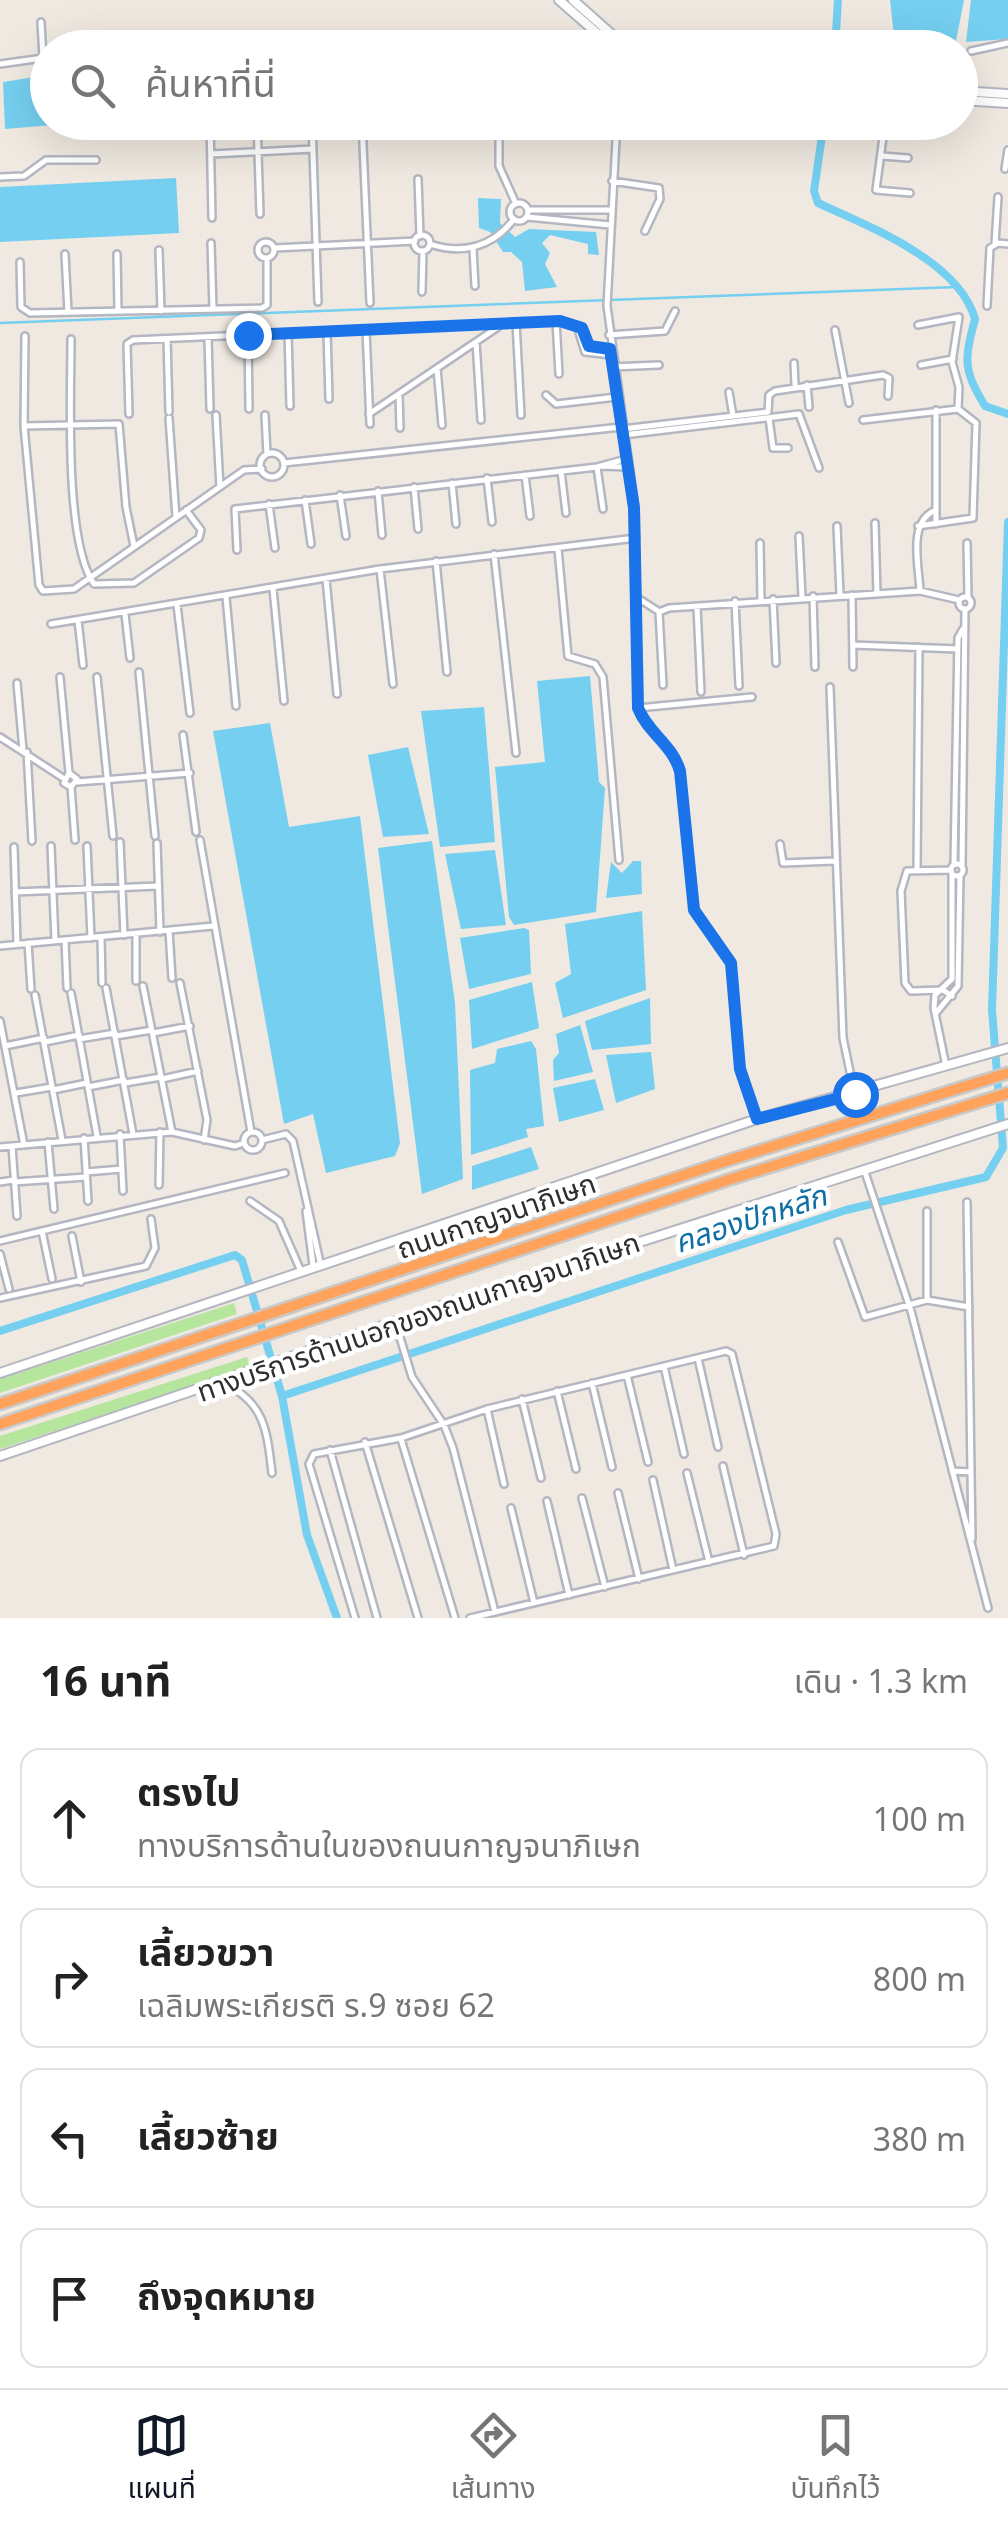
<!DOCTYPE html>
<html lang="th">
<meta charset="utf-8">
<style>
:root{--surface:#fff;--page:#f2f2f2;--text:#222;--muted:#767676;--line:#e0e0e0;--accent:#111827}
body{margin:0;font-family:"Noto Sans","Noto Sans Thai",sans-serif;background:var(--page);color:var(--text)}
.stop{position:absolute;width:30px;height:30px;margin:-22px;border:8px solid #1a73e8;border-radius:50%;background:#fff}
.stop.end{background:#1a73e8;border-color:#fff;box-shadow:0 2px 10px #0008}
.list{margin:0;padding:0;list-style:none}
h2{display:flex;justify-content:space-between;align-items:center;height:130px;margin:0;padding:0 40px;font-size:42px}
h2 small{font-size:32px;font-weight:400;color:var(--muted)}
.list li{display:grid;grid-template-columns:65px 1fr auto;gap:30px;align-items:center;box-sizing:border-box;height:140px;margin:0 20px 20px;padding:0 20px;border:2px solid var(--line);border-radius:20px}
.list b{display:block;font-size:38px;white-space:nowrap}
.list p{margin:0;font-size:32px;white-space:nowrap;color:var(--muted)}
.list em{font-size:32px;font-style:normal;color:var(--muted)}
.icon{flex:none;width:55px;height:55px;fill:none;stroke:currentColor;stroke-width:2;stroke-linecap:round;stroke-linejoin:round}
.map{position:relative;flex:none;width:1008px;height:1618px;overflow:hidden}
.search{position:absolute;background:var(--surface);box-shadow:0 10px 40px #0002;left:30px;right:30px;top:30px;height:110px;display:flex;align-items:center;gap:25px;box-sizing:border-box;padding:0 35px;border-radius:55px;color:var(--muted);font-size:38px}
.sheet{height:770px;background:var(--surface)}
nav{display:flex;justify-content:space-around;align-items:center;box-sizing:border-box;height:140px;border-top:2px solid var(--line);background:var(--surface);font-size:28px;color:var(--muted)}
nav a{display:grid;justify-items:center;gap:5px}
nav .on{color:var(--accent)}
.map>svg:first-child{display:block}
.green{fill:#b6e59e}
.water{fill:#75cff0}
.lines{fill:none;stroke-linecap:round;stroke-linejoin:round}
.stream{stroke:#75cff0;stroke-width:2.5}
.canal{stroke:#75cff0;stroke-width:8}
.street-casing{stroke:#b4b7c1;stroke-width:10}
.secondary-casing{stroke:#b4b7c1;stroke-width:12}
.highway-casing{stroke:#c9c9c9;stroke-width:15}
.street{stroke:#fff;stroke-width:5}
.secondary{stroke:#fff;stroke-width:8}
.highway{stroke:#ffa35c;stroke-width:10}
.route{stroke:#1a73e8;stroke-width:12}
.labels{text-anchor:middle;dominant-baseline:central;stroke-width:9;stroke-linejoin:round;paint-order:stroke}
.street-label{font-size:28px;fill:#2e2e2e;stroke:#fff}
.water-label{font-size:30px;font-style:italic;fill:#0d6fa3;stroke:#fff}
</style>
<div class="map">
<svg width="1008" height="1618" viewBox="0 0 1008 1618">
<rect width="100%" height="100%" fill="#efe9e1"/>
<path class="green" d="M234,1303L237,1314L0,1393V1379Z
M247,1357L250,1367L0,1449V1436Z"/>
<path class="water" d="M890,0H964L956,41L894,36Z
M971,0H1008V39L966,42Z
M47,75L48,122L77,123L5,129L3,82Z
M176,178L179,233L0,242V187Z
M478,198L501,199L500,223L515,237L529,229L596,232L599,255L588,254V244L550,235L542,243L550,253L545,264L557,287L525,291L522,262L511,252H503L490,232L479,228Z
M590,676L599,782L605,788L596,912L514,925L509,917L495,767L545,762L537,681Z
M484,707L495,842L440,847L421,711Z
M270,723L289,827L360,816L400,1143L395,1156L326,1173L313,1114L284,1124L213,731Z
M408,747L429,834L383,837L368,755Z
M432,841L455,1003L463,1179L422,1194L378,848Z
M495,850L506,925L461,929L445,854Z
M633,861H641L642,894L606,898L611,862L622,873Z
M642,911L646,990L563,1018L555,983L571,974L565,924Z
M524,928L529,930L531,974L469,989L460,938Z
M532,982L539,1028L472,1049L469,1000Z
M650,998L651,1044L592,1050L585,1021Z
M580,1025L593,1072L554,1081L553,1060L559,1053L556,1034Z
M531,1041L536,1049L544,1126L526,1129L528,1137L471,1155L470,1070L495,1063L497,1049Z
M651,1052L655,1089L616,1103L606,1055Z
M595,1079L604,1110L559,1122L553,1088Z
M531,1147L539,1169L472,1190V1166Z"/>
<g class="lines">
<path class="stream" d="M0,323L956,287"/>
<path class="canal" d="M835,48L838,0
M824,122L814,191L818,203C868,226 959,261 975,319C964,361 963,369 985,406L1008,414
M0,1331L235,1255L242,1260L282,1396L307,1535L337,1618
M282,1396L846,1210L986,1177L1003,1148L992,1010L1008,522"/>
<defs>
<path id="street" d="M971,51L1008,43
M0,64L43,58L41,22
M210,122L212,218
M257,122L260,214
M312,122L318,302
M362,122L370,303
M499,122V166L516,204
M617,122L607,306L635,508L638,708C648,733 672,744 680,771L695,910L731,963L740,1069L757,1119
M885,122L876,190L910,193
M704,123V122
M211,154L313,149
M882,156L908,158
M1005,169L1008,150
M0,177L24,176L46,160H96
M418,179L420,236
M612,181L659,188L660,199L645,231
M510 212a9 9 0 1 1 18 0a9 9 0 1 1-18 0Z
M528,210H609
M527,217L610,225
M414 243a8 8 0 1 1 16 0a8 8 0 1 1-16 0Z
M258 250a8 8 0 1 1 16 0a8 8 0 1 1-16 0Z
M211,243L213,309
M430,244C462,255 493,247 514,219
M995,244L998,197
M275,248L415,241
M473,249L475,286
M159,250L161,311
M65,254L68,312
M117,254L118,311
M20,262L21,307L30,313L262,308L267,305V258
M422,292L423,251
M987,306L990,248L998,243L1008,244
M556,321L559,374
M516,323L521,415
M918,325L959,317L952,362L959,387L958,409
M577,326L585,352L611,355
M366,330L370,424
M835,330L849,403
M327,332L329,399
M288,333L290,406
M248,335L249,409
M609,335L665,331L675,311
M25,336L24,426L39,585L43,591L74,589L244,470L262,469
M208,337L210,409
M71,339C71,395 64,541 94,584L134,583L199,538L201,530L186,510
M167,339L169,412
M476,342L481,420
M794,363L795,385
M921,365L953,359
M612,367L659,365
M437,368L442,425
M807,385L809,407
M729,392L733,416
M399,394L400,428
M546,395L556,404L617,397
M936,410V524
M129,414L127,344L133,340L561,321L582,328L589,345L610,349
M369,414L498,327
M216,415L220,487
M265,415L267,454
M169,418L176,517
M769,418L773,448H788
M863,420L958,409L976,423L973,518L918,526
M24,426L119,424L126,507L134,546
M622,429L768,412L769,395L775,391L883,375L889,378L888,396
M623,435L799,414L819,468
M260 465a12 12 0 1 1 24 0a12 12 0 1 1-24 0Z
M284,463L621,427
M601,466L627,467
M597,467L603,509
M561,471L566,513
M525,475L530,516
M487,478L492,522
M452,483L456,524
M414,487L418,529
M378,491L382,535
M340,495L346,536
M305,500L311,544
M269,504L275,548
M875,523L877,594
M837,526L840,595
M799,536L802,597
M760,543L761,600
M967,543L968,597
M558,549L568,656L595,664L603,677L619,860
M237,550L235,509L597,467L626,459
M494,554L516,753
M436,561L447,672
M380,569L393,684
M326,579L337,694
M273,589L284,701
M920,591C919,566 907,521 936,510
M852,595L853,667
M813,596L815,667
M959 603a6 6 0 1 1 12 0a6 6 0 1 1-12 0Z
M226,597L236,706
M636,597L658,611
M773,599L776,663
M735,601L739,686
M177,605L190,713
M697,607L701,692
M125,614L130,658
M78,620L83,665
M51,624L380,569L636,538
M853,645L958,649
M139,672L155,836
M60,677L69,773L64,783L71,787L77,779L69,773
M97,677L113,836
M17,683L23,750
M663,685L659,612L669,608L920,591L959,600
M830,687L843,1038L854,1091
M638,708L752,697
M183,735L196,832
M0,737L63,778
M27,752L32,841
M77,782L190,773
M71,787L75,840
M200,840L251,1132
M120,842L124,935
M157,843L160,932
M780,844L783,863L835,861
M51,846L55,941
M87,846L91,938
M14,847L17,944
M951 870a6 6 0 1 1 12 0a6 6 0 1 1-12 0Z
M954,864L958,638L963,629
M962,866L965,609
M917,870L919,647
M951,870L907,871L901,891L905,983L911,991L943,990L952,996
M15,892L158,886
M169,931L172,978
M136,934V981
M101,937L102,983
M65,940L67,988
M28,943L31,989
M0,946L213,926
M180,983L207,1120L204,1140
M143,986L172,1132
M106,988L133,1134
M71,993L97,1136
M35,995L62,1140
M936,1013L958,986L960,875
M0,1021L24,1145
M153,1033L190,1026
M116,1036L152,1030
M79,1039L115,1033
M45,1042L79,1035
M5,1046L44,1038
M946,1066L934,1008L935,995L952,979V874
M162,1079L198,1071
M125,1083L161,1077
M88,1087L124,1080
M53,1090L87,1083
M16,1093L52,1087
M244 1141a9 9 0 1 1 18 0a9 9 0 1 1-18 0Z
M120,1134L123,1191
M84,1138L88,1201
M262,1140L286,1134L293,1141L320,1262
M48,1142L54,1209
M12,1146L17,1216
M0,1147L172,1132L235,1146L244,1143
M864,1169L911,1311L988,1608
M86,1172L122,1169
M0,1182L14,1180
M14,1182L86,1177
M159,1185L160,1132
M250,1201L279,1221L300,1269
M967,1202L972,1539
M306,1211L313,1265
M927,1211V1300
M42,1231L52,1279
M72,1236L81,1282
M0,1241L285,1173
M838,1242L865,1317L927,1300L969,1307
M0,1254L9,1289
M0,1298L146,1266L155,1248L151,1219
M395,1321L412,1377L444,1425L453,1448L495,1612
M698,1358L718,1447
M664,1366L684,1454
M627,1375L648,1462
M223,1383C265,1402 267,1431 272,1473
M592,1383L612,1467
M557,1391L576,1469
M522,1399L541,1478
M487,1409L504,1484
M401,1439L455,1618
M365,1442L418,1618
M330,1450L377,1618
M723,1466L744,1555
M952,1471L971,1472
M687,1473L709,1562
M653,1480L673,1570
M618,1493L639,1579
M582,1498L605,1587
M547,1501L569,1595
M511,1508L534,1603
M355,1618L309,1464L314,1454L401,1438L487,1409L726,1351L732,1354L776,1534L774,1546L470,1618"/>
<path id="secondary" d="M559,0L614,48
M573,0L627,48
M960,91L1008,94
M960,100L1008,103
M0,1373L757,1119L1008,1048
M0,1456L468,1297L1008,1124"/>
<path id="highway" d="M0,1404L726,1161L1008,1073
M0,1424L731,1179L1008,1093"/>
</defs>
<use href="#street" class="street-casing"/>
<use href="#secondary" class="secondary-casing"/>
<use href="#highway" class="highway-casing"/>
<use href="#street" class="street"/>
<use href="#secondary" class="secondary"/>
<use href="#highway" class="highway"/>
</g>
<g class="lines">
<path class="route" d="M248,335L560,321L582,328L589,346L610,349L634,508L638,708C648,733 672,744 680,771L694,910L731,963L740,1069L757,1119L855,1094"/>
</g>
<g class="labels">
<g class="street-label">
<text transform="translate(496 1215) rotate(-19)">ถนนกาญจนาภิเษก</text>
<text transform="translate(418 1316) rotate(-19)">ทางบริการด้านนอกของถนนกาญจนาภิเษก</text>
</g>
<g class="water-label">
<text transform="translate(750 1218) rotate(-18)">คลองปักหลัก</text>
</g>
</g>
</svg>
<div class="stop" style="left:855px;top:1094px"></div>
<div class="stop end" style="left:248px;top:335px"></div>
<div class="search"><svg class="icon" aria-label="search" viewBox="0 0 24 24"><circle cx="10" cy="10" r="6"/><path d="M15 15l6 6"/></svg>ค้นหาที่นี่</div>
</div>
<section class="sheet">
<h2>16 นาที<small>เดิน · 1.3 km</small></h2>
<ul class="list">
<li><svg class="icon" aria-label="ahead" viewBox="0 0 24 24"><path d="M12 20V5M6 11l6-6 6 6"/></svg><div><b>ตรงไป</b><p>ทางบริการด้านในของถนนกาญจนาภิเษก</p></div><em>100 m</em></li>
<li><svg class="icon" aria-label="right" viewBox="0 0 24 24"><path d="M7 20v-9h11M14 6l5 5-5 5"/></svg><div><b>เลี้ยวขวา</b><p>เฉลิมพระเกียรติ ร.9 ซอย 62</p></div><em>800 m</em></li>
<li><svg class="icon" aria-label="left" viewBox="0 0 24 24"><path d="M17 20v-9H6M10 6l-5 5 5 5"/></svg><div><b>เลี้ยวซ้าย</b></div><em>380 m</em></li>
<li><svg class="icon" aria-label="arrive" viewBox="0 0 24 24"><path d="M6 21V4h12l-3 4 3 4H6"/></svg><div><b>ถึงจุดหมาย</b></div></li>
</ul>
</section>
<nav>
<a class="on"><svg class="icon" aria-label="map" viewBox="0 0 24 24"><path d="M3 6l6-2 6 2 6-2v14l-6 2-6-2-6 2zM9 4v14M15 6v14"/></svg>แผนที่</a>
<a><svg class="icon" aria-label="directions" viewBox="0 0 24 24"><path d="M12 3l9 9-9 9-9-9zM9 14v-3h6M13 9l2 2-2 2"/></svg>เส้นทาง</a>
<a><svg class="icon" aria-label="saved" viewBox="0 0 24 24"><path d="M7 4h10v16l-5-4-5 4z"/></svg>บันทึกไว้</a>
</nav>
